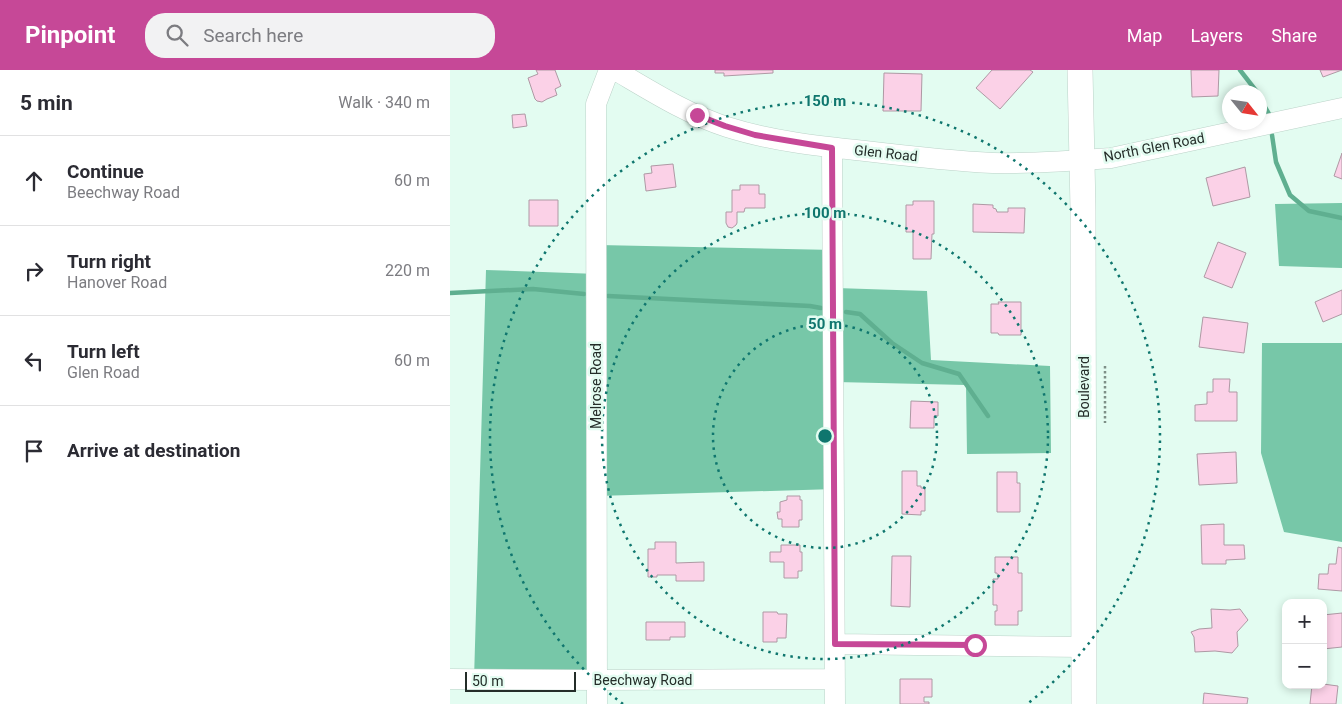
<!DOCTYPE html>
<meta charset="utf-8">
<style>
:root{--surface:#fff;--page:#f2f2f3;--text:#2b2b33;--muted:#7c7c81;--line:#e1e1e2;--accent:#c64897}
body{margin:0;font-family:Roboto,sans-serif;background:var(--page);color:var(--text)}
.controls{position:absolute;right:15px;bottom:15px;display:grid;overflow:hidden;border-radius:10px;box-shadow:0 2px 8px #0003}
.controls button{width:45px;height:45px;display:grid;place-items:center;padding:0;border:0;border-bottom:1px solid var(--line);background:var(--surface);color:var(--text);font:25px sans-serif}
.compass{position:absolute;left:772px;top:15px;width:45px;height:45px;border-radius:50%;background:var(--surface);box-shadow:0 2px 8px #0003;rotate:120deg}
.scale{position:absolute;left:15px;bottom:12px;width:111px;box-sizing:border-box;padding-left:5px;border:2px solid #242d29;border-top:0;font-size:14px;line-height:18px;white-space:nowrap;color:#242d29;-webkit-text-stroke:4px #e3fcf1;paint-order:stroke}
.stop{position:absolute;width:15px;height:15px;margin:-11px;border:4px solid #c64897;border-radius:50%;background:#fff}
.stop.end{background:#c64897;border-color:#fff;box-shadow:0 1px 5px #0008}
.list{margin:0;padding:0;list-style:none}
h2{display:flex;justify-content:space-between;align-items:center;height:65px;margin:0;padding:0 20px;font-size:21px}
h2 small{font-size:16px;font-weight:400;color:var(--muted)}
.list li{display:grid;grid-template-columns:32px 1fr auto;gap:15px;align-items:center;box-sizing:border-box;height:90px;padding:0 20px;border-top:1px solid var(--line)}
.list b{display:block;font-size:19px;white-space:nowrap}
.list p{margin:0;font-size:16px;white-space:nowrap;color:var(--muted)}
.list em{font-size:16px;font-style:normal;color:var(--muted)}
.icon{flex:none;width:28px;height:28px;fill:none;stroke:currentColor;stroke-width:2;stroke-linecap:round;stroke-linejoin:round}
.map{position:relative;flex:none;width:892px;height:634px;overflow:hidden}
header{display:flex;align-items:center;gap:30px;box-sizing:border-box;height:70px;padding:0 25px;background:var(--accent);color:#fff}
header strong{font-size:24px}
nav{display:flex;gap:28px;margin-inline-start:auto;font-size:18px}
.search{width:350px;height:45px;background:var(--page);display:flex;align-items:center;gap:12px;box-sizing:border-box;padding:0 18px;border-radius:20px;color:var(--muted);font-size:19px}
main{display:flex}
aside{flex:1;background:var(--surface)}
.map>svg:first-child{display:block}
.forest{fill:#77c7a8}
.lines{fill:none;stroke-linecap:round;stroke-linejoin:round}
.stream{stroke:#5faf90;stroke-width:4.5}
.building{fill:#fbd1e7;stroke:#ae99a4}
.minor-casing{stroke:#bbd2c8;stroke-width:21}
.major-casing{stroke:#bbd2c8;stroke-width:26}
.path{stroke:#7e8f87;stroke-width:2.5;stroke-dasharray:2.5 2.5;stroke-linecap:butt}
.minor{stroke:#fff;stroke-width:20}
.major{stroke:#fff;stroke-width:25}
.route{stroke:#c64897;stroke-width:6}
.ring{fill:none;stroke:#0f766e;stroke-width:2.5;stroke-dasharray:2.5 5}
.labels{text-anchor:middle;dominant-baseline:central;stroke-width:5;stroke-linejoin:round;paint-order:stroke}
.street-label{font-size:14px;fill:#242d29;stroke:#e3fcf1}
.centre{fill:#0f766e;stroke:#e3fcf1;stroke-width:2.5}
.ring-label{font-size:15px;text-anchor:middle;font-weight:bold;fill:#0f766e;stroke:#e3fcf1;stroke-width:5;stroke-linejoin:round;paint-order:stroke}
</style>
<header>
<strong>Pinpoint</strong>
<div class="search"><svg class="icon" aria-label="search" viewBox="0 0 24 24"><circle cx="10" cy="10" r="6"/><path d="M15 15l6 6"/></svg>Search here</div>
<nav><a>Map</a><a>Layers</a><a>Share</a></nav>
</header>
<main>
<aside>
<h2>5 min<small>Walk · 340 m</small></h2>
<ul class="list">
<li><svg class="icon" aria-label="ahead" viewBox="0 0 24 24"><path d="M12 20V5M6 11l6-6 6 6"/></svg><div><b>Continue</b><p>Beechway Road</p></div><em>60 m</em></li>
<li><svg class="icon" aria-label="right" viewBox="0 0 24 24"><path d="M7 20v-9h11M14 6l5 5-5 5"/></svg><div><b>Turn right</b><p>Hanover Road</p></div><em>220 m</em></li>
<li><svg class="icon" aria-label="left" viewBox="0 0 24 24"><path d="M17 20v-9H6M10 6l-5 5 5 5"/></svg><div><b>Turn left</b><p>Glen Road</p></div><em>60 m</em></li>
<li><svg class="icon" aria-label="arrive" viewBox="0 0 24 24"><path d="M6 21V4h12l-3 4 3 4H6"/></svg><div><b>Arrive at destination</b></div></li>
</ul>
</aside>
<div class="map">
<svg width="892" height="634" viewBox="0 0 892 634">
<rect width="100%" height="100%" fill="#e3fcf1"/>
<path class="forest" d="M892,133V198L829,196L825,134Z
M149,175L385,180L386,218L477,221L481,290L600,296L601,383L517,384L516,315L386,312V419L147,426L144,609H24L36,200L148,204Z
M812,273H892V472L834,462L811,383Z"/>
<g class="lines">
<path class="stream" d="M790,0L807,22
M809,27L819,44
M822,65L826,92L840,125L859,141L892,148
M0,223L83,219L134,224
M158,226L360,236L371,238
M396,242L410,244L442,273L472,293L509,304L538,346"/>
</g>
<path class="building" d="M86,0H105L111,16L105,19L107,25L97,29L92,32L87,31L85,29L78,8L88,4Z
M265,0H323V3L274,6V3H265Z
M542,0H580L583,2L550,39L526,18Z
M741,0H769L768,26L742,27Z
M870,0H892L873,7Z
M434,3L472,4L471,41H433Z
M75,44L77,56L63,58L62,45Z
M892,83V109L884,106Z
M223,94L226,117L196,121L194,104L202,103L201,96Z
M795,97L800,127L763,136L756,108Z
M290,115H309V124H315V138H295L294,142H287V153L286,155L282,158L278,157L276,153V142H282V120H290Z
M79,130H108V156H79Z
M463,131H484V164H482L481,189H463V162H456V135H463Z
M523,134L543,135V138L546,139L547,142H558V138H575L574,163L523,162Z
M768,172L796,183L782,218L754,207Z
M892,220V244L873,252L865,232Z
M548,232H571V265H549L548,263H541V234H549Z
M753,247L798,253L794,283L749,277Z
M763,309H780L779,322H787V351H745V335L757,334V322H763Z
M461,331L488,332V346H484V358H460Z
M786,382L787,413L749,415L747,384Z
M452,401H467V416H471V418H475V441H471V445L452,444Z
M547,402H567V413H570V442H547Z
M337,426H350V430H352V450H349V457H332V449H328L327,442H330V432L337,430Z
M774,454V475H794L795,489L776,490V494H752L751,455Z
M205,472H226V493L254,492V511H226V505H207V507H198V479H205Z
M331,475H350V482H352V501H348V508H334V492H320V482H331Z
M888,477L892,478V521L868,519L869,504H878L879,494H886Z
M442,486H461L460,537L441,536Z
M545,487H568V503H572V541H568V555H545V541H547V535H543V509H548L547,503H545Z
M761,539L780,540L790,539L798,550L787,562L788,576L782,583L765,581L745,582L744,567L741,562L749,559L762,558Z
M313,542H327L328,544H337L336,568H327V572H313Z
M892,543V577L873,579V545Z
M196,552H235V567H220V570H196Z
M450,609H482V627H474V632H479V634H450Z
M873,614L888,616L886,634H860L862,615Z
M754,623L798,628L797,634H753Z"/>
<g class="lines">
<defs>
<path id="minor" d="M165,0C201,21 237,44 277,57C321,71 368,76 415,81C457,86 500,91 543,93C583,94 622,91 661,88L892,38
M382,78L385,634
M385,574L634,577
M0,609L146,610L385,609
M147,634L146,34L159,0"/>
<path id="major" d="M630,0L633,139L634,634"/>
</defs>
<use href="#minor" class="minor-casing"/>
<use href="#major" class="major-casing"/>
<path class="path" d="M655,296V353"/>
<use href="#minor" class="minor"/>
<use href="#major" class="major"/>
</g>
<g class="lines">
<path class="route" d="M247,45L275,56L305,65L382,78L385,574L525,575"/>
</g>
<g class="ring">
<circle cx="375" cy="366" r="112"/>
<circle cx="375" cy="366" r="223"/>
<path d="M173 634A335 335 0 1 1 577 634"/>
</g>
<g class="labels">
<g class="street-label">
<text transform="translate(704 77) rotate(-11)">North Glen Road</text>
<text transform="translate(436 83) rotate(6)">Glen Road</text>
<text transform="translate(146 316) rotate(-90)">Melrose Road</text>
<text transform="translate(634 317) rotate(-90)">Boulevard</text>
<text x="193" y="610">Beechway Road</text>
</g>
</g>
<circle cx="375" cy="366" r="8" class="centre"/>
<g class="ring-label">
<text x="375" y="36">150 m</text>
<text x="375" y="148">100 m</text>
<text x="375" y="259">50 m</text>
</g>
</svg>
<div class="controls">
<button>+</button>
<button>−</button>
</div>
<svg class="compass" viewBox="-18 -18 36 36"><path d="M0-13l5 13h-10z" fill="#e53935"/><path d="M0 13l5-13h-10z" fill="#7c7c81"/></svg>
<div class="scale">50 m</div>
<div class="stop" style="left:525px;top:575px"></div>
<div class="stop end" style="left:247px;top:45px"></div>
</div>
</main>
